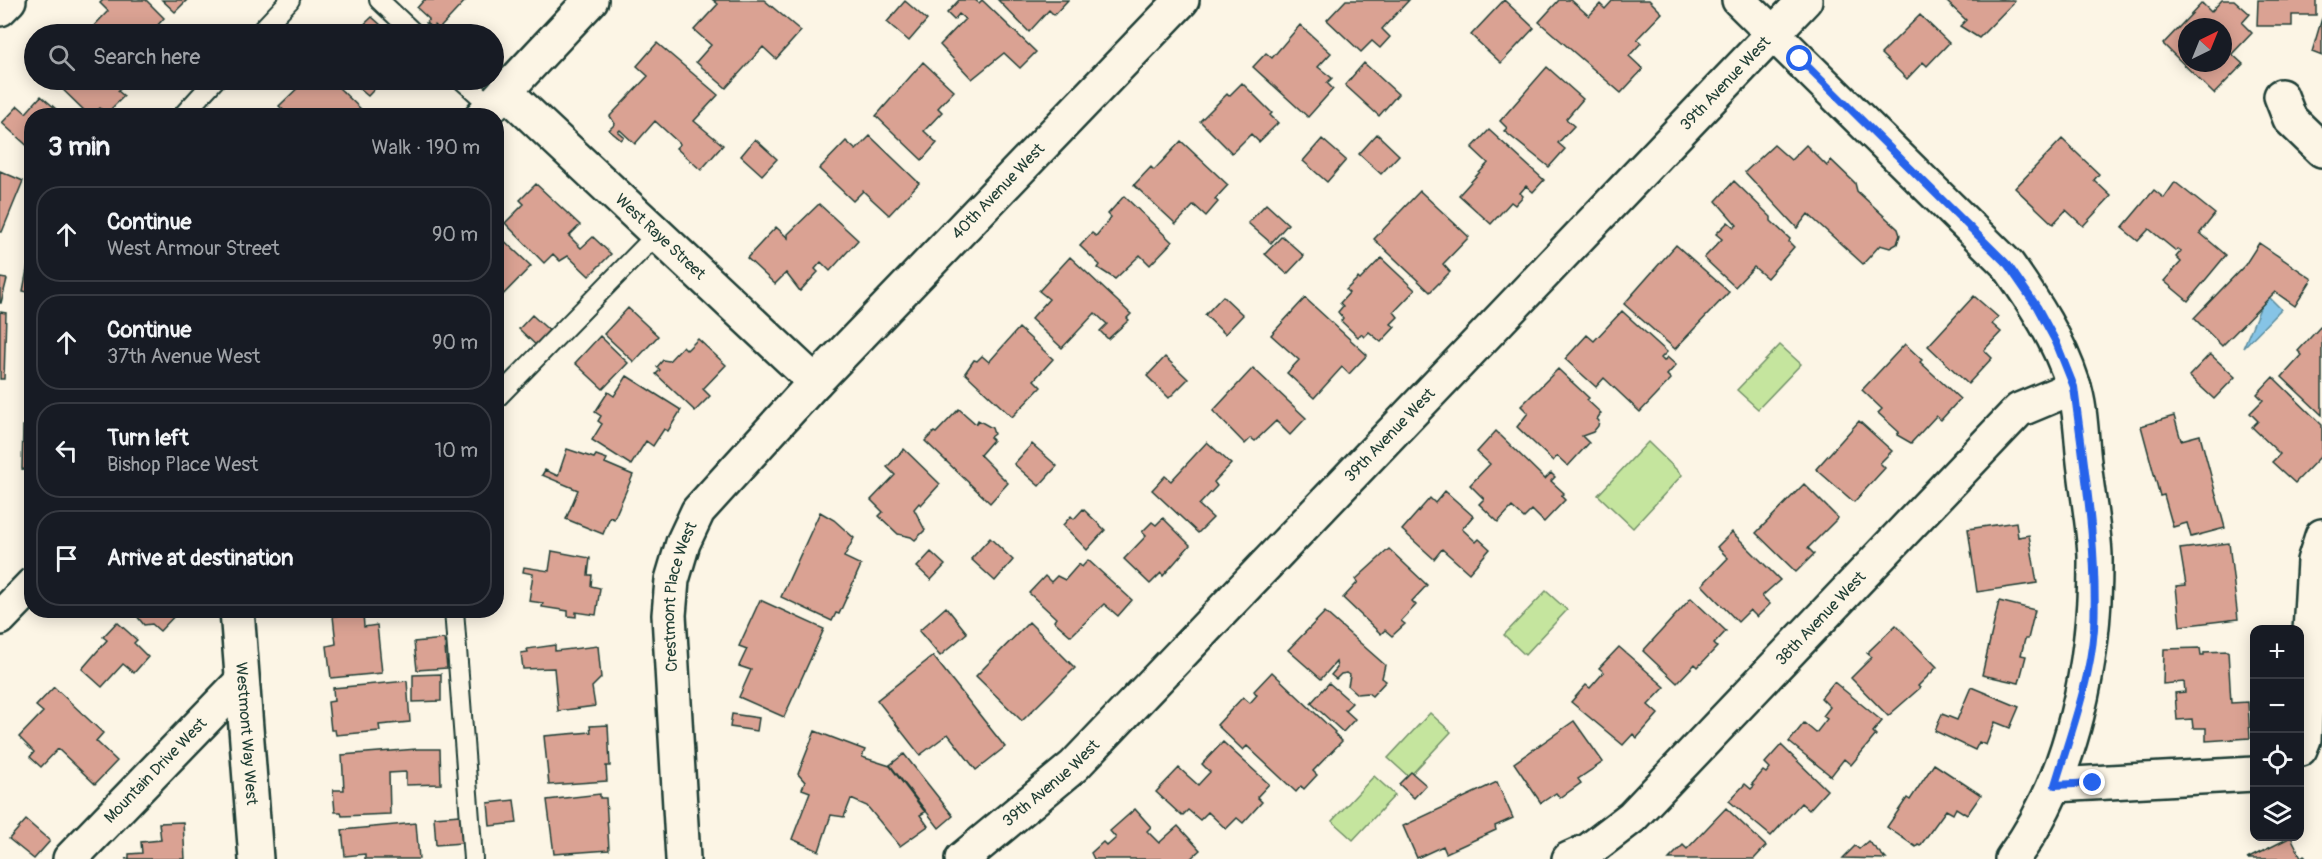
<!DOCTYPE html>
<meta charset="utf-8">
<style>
:root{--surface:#171b24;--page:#242831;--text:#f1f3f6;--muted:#9ea1a6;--line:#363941}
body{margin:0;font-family:Pangolin,sans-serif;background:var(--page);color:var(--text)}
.controls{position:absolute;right:18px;bottom:18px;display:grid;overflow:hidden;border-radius:12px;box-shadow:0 3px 15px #0003}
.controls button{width:54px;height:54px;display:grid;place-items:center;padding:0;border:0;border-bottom:2px solid var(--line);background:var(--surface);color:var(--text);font:30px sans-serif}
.compass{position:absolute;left:2178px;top:18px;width:54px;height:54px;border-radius:50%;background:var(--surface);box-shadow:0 3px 15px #0003;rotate:43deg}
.stop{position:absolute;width:18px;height:18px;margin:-14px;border:4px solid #2563eb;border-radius:50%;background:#fff}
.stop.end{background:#2563eb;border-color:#fff;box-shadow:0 2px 6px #0008}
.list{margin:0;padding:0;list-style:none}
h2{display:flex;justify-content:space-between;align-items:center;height:78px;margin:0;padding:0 24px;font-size:26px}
h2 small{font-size:20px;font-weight:400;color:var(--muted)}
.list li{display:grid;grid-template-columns:39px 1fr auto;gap:18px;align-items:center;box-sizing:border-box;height:96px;margin:0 12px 12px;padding:0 12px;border:2px solid var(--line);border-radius:24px}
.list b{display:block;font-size:22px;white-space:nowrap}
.list p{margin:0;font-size:20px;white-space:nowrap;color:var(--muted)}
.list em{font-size:20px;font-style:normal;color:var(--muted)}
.icon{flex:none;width:33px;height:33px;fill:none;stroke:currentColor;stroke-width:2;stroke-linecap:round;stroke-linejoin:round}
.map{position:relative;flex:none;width:2322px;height:859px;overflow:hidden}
.search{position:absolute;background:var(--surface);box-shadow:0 3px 15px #0003;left:24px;top:24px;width:480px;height:66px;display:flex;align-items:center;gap:15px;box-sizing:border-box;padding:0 21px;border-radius:33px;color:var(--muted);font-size:22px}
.panel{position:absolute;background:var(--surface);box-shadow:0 3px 15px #0003;left:24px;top:108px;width:480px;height:510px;border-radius:24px}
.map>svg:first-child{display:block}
.green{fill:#c5e59e;stroke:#729169;stroke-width:1.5}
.water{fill:#86c4e6;stroke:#5d8e9f;stroke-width:1.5}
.building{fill:#daa293;stroke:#1f3d34;stroke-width:1.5;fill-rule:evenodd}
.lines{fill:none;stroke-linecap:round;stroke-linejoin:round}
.lane-casing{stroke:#1f3d34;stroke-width:22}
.street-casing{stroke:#1f3d34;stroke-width:38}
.secondary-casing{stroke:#1f3d34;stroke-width:38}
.lane{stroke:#fcf5e5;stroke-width:18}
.street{stroke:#fcf5e5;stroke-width:33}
.secondary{stroke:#fcf5e5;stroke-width:33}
.route{stroke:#2563eb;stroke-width:8}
.labels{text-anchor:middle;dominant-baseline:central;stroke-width:4.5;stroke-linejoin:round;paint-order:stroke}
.street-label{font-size:16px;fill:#1f3d34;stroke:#fcf5e5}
</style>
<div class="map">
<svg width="2322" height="859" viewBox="0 0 2322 859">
<rect width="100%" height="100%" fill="#fcf5e5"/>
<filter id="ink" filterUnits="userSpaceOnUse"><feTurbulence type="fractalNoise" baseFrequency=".0167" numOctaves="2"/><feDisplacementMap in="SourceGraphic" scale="12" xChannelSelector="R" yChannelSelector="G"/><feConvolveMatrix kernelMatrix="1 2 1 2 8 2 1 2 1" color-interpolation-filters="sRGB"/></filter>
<g filter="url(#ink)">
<path class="green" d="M1780,345L1801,364L1758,409L1737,390Z
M1648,442L1682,475L1633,528L1598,495Z
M1546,591L1567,610L1525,655L1504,635Z
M1430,713L1451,732L1409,777L1388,758Z
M1374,776L1395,795L1353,840L1332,821Z"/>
<path class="water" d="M2266,294L2281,309L2243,348Z"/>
<path class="building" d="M103,0H146L164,18L150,34H94L90,30L108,11L100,3Z
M162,0H187L175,12Z
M424,0H466L439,29L435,25L432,28L426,23L429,19L417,8Z
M713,0H764L801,31L776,59L763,47L726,88L696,62L711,45L694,30L718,4Z
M959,0H975L979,3L982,0L1036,52L1020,68L1004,53L972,79L940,45L965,19L959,14L954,20L947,13Z
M998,0H1068L1054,15L1049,10L1029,32Z
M1346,0H1409L1382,29L1390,37L1380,48L1372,41L1361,52L1327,20Z
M1504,0L1534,28L1501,63L1471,35Z
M1559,0H1571L1589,16L1600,4L1605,9L1613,0H1649L1662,13L1637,39L1641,43L1629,56L1643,69L1621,93L1539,22Z
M1945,0H2014L2015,1L1979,38L1960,26L1966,20Z
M2222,0H2234L2250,14L2242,23L2252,33L2232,54L2243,64L2214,94L2163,44L2202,3L2211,12ZM2187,27H2223V63H2187Z
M2258,0H2316V15H2292V26H2257Z
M905,1L927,20L909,41L887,22Z
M1920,15L1949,43L1927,66L1923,62L1907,79L1881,54Z
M372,17L391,34H354Z
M2322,18V56L2312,52Z
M1300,25L1331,53L1318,67L1332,78L1327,83L1333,89L1308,117L1253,67L1266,53L1272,58Z
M657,43L718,95L694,121L723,145L701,170L676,148L680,144L655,121L635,144L620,130L618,132L624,137L621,140L609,130L615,124L610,116L648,76L637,66Z
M923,62L954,91L938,108L942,112L924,131L937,143L922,160L876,116Z
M1364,63L1398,94L1379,116L1345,85Z
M1547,67L1583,99L1566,119L1574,126L1558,143L1565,149L1549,167L1504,131L1507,128L1500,121Z
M53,80H129L118,91L124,96L106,114L100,108L90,116Z
M306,80H337L341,83L338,87L365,113L362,116H290L279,106Z
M349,80H383L368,96Z
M1242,83L1272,113L1270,115L1278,123L1259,142L1251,134L1232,153L1200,121L1227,94L1229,96Z
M41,96L64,116H32V150L2,123L18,106L26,113Z
M1489,130L1544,180L1533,192L1526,186L1520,193L1523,196L1515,205L1511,202L1491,224L1459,195L1488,163L1472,148Z
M1377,134L1399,155L1381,174L1359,154Z
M870,136L919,183L889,215L863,191L853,201L819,169L846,141L856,150Z
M755,139L777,159L762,175L741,156Z
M1322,139L1346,160L1327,182L1303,161Z
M2062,139L2099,174L2094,180L2111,196L2083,226L2066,210L2053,224L2015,188Z
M1181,141L1228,185L1215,199L1218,202L1206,216L1194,205L1176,224L1134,185L1151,167L1154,170Z
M1774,145L1791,160L1806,145L1827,166L1831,160L1855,183L1857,191L1898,229L1900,235L1897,244L1890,248L1880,245L1863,264L1808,214L1797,228L1745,172Z
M0,171L23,181L2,232H0Z
M1734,181L1771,217V221L1790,239L1789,242L1794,247L1767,278L1754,267L1735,287L1704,258L1722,239L1716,234L1728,222L1734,227L1737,225L1716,201Z
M2175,182L2215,214L2200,233L2226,255L2188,301L2164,281L2181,262L2176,257L2181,251L2178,249L2176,251L2149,229L2138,241L2122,228L2154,190L2164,198Z
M536,184L580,225L569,236L581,248L593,237L611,254L589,276L568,256L560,261L553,254L544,263L505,223L524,204L520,200Z
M1420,191L1469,237L1443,264L1450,272L1430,292L1374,239Z
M1124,196L1172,242L1150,265L1140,255L1115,279L1098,268L1100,265L1080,246L1092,233L1096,236L1105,225L1111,217L1108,214Z
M819,204L858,240L830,271L821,262L815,269L818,272L800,291L786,273L775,284L747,258L776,227L788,238V234Z
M1266,204L1288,224L1271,243L1248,223Z
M496,233L531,266L496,302Z
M1282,236L1304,256L1287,274L1265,254Z
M2259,243L2312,279L2295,306L2275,292L2222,346L2194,318L2245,265Z
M1676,245L1729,292L1675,349L1624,304Z
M1070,257L1131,314L1127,318L1129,320L1108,339L1100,331L1107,324L1095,313L1062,348L1031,319L1049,299L1039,291Z
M1381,258L1415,290L1394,312L1398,317L1391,324L1395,327L1381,342L1369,332L1364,337L1361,334L1358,337L1341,321L1343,318L1338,312L1343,306L1340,303L1349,293L1346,290L1358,278L1360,280Z
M29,259L32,260V293L23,291Z
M0,278L7,279L1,303H0Z
M1223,296L1243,315L1225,334L1205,315Z
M1974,296L1998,317L1992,324L2001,332L1984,350L1992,358L1968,384L1928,346Z
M1305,298L1367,355L1349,374L1342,367L1314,398L1287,373L1299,360L1271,335Z
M628,308L658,336L634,362L604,334Z
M1622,311L1667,352L1661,358L1664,361L1667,357L1676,365L1667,375L1671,379L1640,412L1604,378L1596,387L1565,359L1587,335L1594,341Z
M0,312L6,313L4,379H0Z
M532,315L553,334L539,348L519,329Z
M2320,327L2322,329V415L2282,377L2302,355L2298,351Z
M1019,328L1053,359L1034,380L1041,387L1012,417L965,373L974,360L977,361L982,356L989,362Z
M600,336L628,363L603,389L575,363Z
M698,339L726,365L703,389L710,396L695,411L656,374L660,370L657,367L663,360L669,361L683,346L687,350Z
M1905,344L1922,360L1920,362L1960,399L1941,420L1936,416L1911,443L1897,435L1899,432L1878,413L1882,409L1862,390Z
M2210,354L2235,377L2214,399L2189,376Z
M1165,357L1188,379L1169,398L1147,376Z
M1253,368L1306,418L1290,435L1276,421L1255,441L1251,438L1245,444L1213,411Z
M1558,369L1589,398L1587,400L1601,413L1597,419L1599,421L1598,426L1593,432L1582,436L1589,443L1568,466L1557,456L1553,461L1517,427L1528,413L1521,406Z
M627,376L681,410L668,431L664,429L653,446L646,441L631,465L592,440L602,424L598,421L601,416L595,412L608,392L614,396Z
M2273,377L2322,425V455L2295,483L2272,462L2280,454L2252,427L2258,421L2250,413L2263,400L2257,394Z
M959,409L976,424L978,420L992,428L994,434L990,437L993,440L980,455L1008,483L990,503L925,441L934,432L936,433Z
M2174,416L2181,440L2200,435L2225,528L2191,537L2187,523L2173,527L2164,495L2160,496L2141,426Z
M1859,421L1892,451L1880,463L1885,468L1854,502L1816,469Z
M23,426H32V470L22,469Z
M1496,431L1545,479L1551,473L1555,477L1551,481L1564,493L1561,496L1565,500L1544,522L1532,510L1524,518L1512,507L1498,522L1479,504L1484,499L1470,485L1490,464L1477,452Z
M1207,442L1231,464L1214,482L1217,486L1199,505L1213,518L1198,533L1152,490L1165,476L1171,481Z
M1032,444L1057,466L1039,486L1014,464Z
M567,449L594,458L596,455L607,459L605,463L633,475L614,519L610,517L603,534L566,519L578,490L542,475L545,470L558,476Z
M904,449L940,484L921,505L919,503L914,509L925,530L915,540L911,537L898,534L879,516L883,512L871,500L895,475L887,467Z
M1804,484L1838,518L1808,548L1814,554L1796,572L1756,533Z
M1445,491L1473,516L1462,529L1476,542L1479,539L1490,549L1469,573L1442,549L1434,559L1402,530L1430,498L1435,503Z
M1083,509L1105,530L1087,550L1063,525L1071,516L1074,519Z
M820,512L834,520L854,538L844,557L861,565L839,614L836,613L832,621L781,597Z
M1163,518L1190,545L1163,576L1161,573L1150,584L1124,559L1146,536L1142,532L1152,522L1156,525Z
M2016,522L2018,537L2029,535L2037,583L1977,592L1968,529Z
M1732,532L1780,580L1762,596L1770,604L1757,617L1750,610L1738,622L1702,585L1728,558L1717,547Z
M990,538L1013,560L995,581L971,559Z
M2229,543L2238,619L2180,626L2176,586L2186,585L2180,549Z
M1389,549L1427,585L1412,601L1416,605L1401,621L1405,624L1392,636L1385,630L1381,634L1343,598L1358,582L1356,579Z
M552,551L590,558L588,575H592L591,586L600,588L596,615L576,612V617L568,616V611L542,607L543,603L529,601L533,574L523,572L524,567L549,571Z
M931,552L945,565L931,580L917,567Z
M1088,560L1132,600L1118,616L1104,604L1071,636L1054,621L1056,618L1029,593L1045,576L1051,582L1057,576L1065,580L1079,564L1082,567Z
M1691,598L1726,631L1714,644L1717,647L1698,667L1695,664L1677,683L1643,651Z
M760,600L824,629L784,717L739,697L751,670L739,666L747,649L739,646Z
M1999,601L2035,610L2028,639H2025L2021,655L2026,656L2019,683L1982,675Z
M946,607L967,633L940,656L919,631Z
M132,610H180L160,631L152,624L144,625Z
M1325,612L1385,665L1382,678L1386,681L1372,696L1368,693L1357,694L1348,686L1350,675L1347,673L1341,674L1336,679L1331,675L1337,668L1336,662L1321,679L1288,650Z
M363,613L364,627L377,625L382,673L331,678L327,646L336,644L333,616Z
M117,622L137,640L134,643L148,657L134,673L123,664L102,687L82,669L107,640L103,637Z
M1029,622L1075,668L1022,721L976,676Z
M1896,625L1937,667L1918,686L1920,688L1888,716L1851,678L1872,657L1867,653Z
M444,639L447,668L417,670L414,642Z
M555,645V651L598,646L601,678L592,687L595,706L558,711L554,668L523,669L521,653L528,652L527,649Z
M1619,647L1665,687L1648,705L1658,714L1637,738L1633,734L1623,745L1571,702L1586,685L1590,688L1604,672L1599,668Z
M2200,648L2201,655H2204V652L2228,651L2231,703L2248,702L2250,738L2206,741V728H2193L2192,719L2177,720L2175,693L2185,692L2184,682L2163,684L2164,649Z
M933,656L1005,747L976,770L948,734L920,755L877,700Z
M1272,672L1335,732L1334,733L1342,741L1313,771L1317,775L1304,789L1301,786L1296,792L1247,746L1243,750L1217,725L1243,697L1250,703L1257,695L1254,691Z
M441,674V701L413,702V675Z
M407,681L410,722L379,725L380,731L336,735L335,730H331L328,702L334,701L333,688Z
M1834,682L1882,721L1873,732L1876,735L1851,765L1844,759L1831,776L1789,742L1804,723L1816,733L1827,719L1823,716L1830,707L1821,698Z
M1329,683L1352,703L1345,710L1355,719L1343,732L1311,703Z
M54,687L103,733L96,741L117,761L95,784L58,749L41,767L30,757L34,752L19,737L43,712L36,706Z
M1971,687L2019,707L2010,728L1995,722L1986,745L1979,742L1975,750L1935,731L1942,714L1957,720Z
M732,714L759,718L757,731L730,727Z
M1574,721L1603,762L1578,779L1581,783L1560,798L1556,793L1541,803L1514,763Z
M608,725L610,766H606L607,781L549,785L544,736L591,732L590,726Z
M815,731L865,750L862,757L890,766L925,812L920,815L928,826L900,846L867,806L851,799L844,817L831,815L819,851L792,839L810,792L802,789L805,782L798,774Z
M1223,742L1269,784L1257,797L1262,802L1243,823L1237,818L1226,829L1208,812L1200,820L1188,810L1182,816L1156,792L1179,768L1198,785L1210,772L1202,764Z
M1781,745L1827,790L1809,810L1801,803L1771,836L1729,801L1745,784L1751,789L1754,786L1752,784L1763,771L1766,773L1770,768L1765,763Z
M417,749H440L441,784L406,785V772L389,773L390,814L342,816L341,812H335L333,790H344L342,755Z
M904,754L953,816L939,828L890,765Z
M1934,764L1981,795L1967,815L1956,808L1953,814L1946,810L1920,846L1918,845L1916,847L1887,827L1907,798L1910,800Z
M1411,772L1426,785L1414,798L1399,784Z
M1497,782L1513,818L1495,826L1496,830L1446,853L1443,846L1417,858L1403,826Z
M600,794V798H606L609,850L554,854L547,800Z
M514,800L517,823L490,826L488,803Z
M1726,808L1766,846L1754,859H1669L1683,845L1687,849Z
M1135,809L1151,827L1147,831L1159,843L1178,826L1200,850L1190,859H1094L1091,853L1103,842L1107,846L1116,838L1110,831Z
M460,815L462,843L436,845L434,817Z
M26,820L50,841L34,859L9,839Z
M183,822L185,859H125L129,858V854L142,853L141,842L161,840L159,823Z
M416,823L419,859H365V854L345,856L342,830Z
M2291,837L2301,857L2304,855L2306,859H2247Z
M1868,841L1886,859L1843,858L1855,846L1859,849Z"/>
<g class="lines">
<defs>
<path id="lane" d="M379,0L415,34
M258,34L290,0
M462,80L491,106
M182,116L215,80
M496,399L657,234
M454,610L473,859"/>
<g id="street">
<path d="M1739,0L2008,265C2034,302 2059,340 2073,384C2082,410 2081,443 2085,470C2088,498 2094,528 2095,556C2096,657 2074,777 2012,859"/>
<path d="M0,9L9,0"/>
<path id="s1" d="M505,91L815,382"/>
<path d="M2281,96L2290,119L2322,150"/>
<path id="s2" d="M237,610L256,859"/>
<path d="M2300,749L2304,739L2314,561L2322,536"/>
<path d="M2055,785L2254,774"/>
<path id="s3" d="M70,859L241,682"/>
<path id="s4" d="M683,859L669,615L672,580L683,543L698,511L815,382L1182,0"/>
<path id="s5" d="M962,859L1074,766L1805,0"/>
<path id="s6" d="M1569,859L1589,850L1632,817L2019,410L2074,387"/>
</g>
<path id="secondary" d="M482,116L591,0
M0,618L32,585"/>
</defs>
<use href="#lane" class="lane-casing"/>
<use href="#street" class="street-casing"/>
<use href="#secondary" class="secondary-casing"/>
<use href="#lane" class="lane"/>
<use href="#street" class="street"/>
<use href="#secondary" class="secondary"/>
</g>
</g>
<g class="lines" filter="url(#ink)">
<path class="route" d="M1800,59L2008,265L2037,307L2056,342L2074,387C2084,467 2098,548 2094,629C2090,682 2070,735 2055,785L2093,783"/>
</g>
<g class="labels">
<g class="street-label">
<text stroke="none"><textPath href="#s5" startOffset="1089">39th Avenue West</textPath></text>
<text stroke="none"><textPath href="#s4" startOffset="792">40th Avenue West</textPath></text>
<text stroke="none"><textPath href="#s1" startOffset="213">West Raye Street</textPath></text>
<text stroke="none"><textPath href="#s5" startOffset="603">39th Avenue West</textPath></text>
<text stroke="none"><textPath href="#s4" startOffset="264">Crestmont Place West</textPath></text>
<text stroke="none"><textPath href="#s6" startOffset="350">38th Avenue West</textPath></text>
<text stroke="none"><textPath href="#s2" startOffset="124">Westmont Way West</textPath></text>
<text stroke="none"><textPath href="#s3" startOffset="123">Mountain Drive West</textPath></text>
<text stroke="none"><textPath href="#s5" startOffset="117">39th Avenue West</textPath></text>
</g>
</g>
</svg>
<div class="controls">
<button>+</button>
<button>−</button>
<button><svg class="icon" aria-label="locate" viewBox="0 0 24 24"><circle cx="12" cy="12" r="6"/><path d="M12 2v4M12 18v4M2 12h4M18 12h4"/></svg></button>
<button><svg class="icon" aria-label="layers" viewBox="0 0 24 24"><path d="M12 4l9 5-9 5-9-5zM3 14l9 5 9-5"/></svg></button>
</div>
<svg class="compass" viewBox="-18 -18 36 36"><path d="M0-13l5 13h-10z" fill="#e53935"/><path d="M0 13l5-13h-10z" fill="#9ea1a6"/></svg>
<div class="stop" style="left:1800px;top:59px"></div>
<div class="stop end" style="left:2093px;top:783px"></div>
<div class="search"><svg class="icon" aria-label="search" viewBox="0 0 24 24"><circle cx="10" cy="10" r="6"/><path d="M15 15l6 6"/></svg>Search here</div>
<section class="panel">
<h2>3 min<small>Walk · 190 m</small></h2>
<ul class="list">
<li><svg class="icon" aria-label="ahead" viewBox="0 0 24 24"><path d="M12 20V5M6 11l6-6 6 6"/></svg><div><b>Continue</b><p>West Armour Street</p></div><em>90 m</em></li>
<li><svg class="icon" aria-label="ahead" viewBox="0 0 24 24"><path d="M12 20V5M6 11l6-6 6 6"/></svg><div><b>Continue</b><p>37th Avenue West</p></div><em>90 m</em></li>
<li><svg class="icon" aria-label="left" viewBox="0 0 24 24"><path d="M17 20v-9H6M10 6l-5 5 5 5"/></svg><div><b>Turn left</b><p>Bishop Place West</p></div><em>10 m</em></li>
<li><svg class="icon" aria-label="arrive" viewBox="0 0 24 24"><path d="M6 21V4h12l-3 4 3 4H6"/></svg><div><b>Arrive at destination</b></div></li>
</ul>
</section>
</div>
